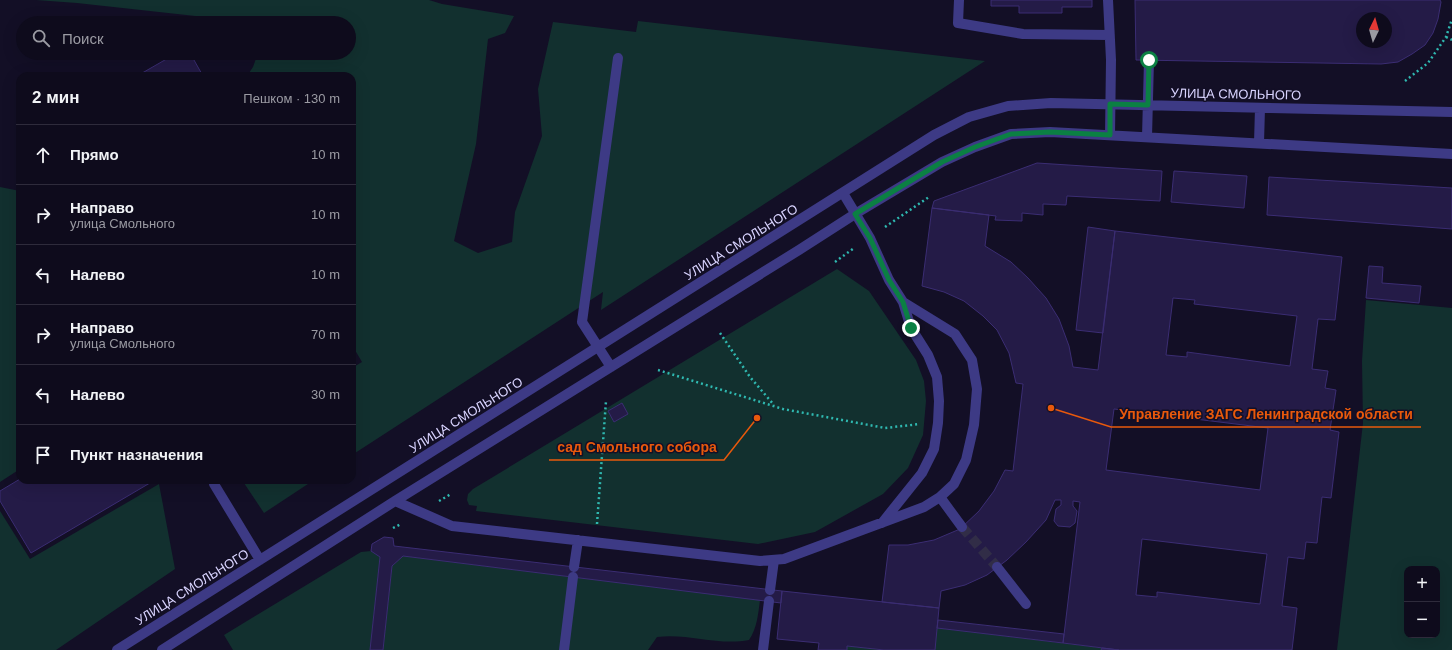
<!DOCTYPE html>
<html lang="ru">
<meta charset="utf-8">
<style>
:root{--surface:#0e0b1c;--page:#171425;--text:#f1f3f6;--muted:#9b9ba3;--line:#2e2b3b}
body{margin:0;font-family:Arial,sans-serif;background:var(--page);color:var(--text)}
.controls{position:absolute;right:12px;bottom:12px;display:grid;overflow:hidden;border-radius:8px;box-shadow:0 4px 16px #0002}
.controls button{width:36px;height:36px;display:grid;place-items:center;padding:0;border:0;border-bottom:1px solid var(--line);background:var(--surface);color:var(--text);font:20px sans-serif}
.compass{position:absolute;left:1356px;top:12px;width:36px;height:36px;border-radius:50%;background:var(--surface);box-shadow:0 4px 16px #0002;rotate:5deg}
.stop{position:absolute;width:12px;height:12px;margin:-9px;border:3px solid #0b8043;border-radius:50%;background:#fff}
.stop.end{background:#0b8043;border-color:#fff;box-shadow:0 1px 4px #0008}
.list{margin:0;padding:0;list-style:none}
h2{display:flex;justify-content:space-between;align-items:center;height:52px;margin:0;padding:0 16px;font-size:17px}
h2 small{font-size:13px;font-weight:400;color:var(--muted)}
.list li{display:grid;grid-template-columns:26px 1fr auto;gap:12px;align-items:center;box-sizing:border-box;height:60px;padding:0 16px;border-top:1px solid var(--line)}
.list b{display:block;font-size:15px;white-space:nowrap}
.list p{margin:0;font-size:13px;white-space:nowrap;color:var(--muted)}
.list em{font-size:13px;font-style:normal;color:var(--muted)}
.icon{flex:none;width:22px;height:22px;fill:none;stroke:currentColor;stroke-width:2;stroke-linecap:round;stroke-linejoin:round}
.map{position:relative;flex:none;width:1452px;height:650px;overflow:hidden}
.search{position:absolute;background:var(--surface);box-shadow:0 4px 16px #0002;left:16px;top:16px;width:340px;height:44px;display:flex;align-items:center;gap:10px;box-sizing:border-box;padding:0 14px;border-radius:22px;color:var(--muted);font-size:15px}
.panel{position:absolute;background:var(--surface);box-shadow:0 4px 16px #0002;left:16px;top:72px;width:340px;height:412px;border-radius:12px}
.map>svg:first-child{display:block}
.green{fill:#12302f;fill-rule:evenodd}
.building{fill:#241b47;stroke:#3b2d73;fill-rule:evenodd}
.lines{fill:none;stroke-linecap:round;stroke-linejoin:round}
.minor-tunnel{stroke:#312d47;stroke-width:10;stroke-dasharray:10 5;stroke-linecap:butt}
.path{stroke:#2fb8b0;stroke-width:2.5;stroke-dasharray:2 3;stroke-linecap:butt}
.minor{stroke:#3d3a85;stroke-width:10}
.route{stroke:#0b8043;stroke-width:5}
.labels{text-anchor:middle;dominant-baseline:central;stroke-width:3;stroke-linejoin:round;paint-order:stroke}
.street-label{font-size:13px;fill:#d9d4ff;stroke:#130f26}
.leader{fill:none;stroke:#e8590c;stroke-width:1.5}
.callout-dot{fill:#e8590c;stroke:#130f26;stroke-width:1.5}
.callout-label{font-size:14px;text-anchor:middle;font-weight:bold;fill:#e8590c;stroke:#130f26;stroke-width:3;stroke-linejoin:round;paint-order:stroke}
</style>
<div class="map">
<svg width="1452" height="650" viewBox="0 0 1452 650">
<rect width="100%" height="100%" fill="#130f26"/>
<path class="green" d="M36,0H429L442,4L514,16L505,33L488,39L476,144L454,241L478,253L512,242L515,212L542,136L538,89L553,22L636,32L638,21L985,61L601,310L603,292L352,455V368L362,362L352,345V76H247L253,67L258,53H349V23H243L241,21L77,3Z
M0,187L20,191V469L0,482Z
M837,269L869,291L916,360L924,381L926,401L923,435L908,468L883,494L815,532L758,544L476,511L477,506L469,505L467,500L468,494L473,489Z
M1366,300L1452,308V650H1337L1363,423L1362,361ZM1407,569H1437V635H1407Z
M242,480H314L264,513Z
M159,484L175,569L56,650H0V511L30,559Z
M371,551L380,557L370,650H233L224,635L361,552Z
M403,556L760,600C758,615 757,628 749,640C718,646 688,633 657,637L648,650H383L392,566Z
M937,628L1102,648L1101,650H935Z
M847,646L884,650H847Z"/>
<path class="building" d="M991,0H1092V7H1062V13H1019V6H991Z
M1135,0H1440L1441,2L1438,19L1433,33L1425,45L1412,54L1398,62L1381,64L1136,60ZM1362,18H1386V42H1362Z
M177,53H190L203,76H137Z
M1037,163L1162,171L1160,201L1067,196L1066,205L1043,204V215L1022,213V221L995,220L996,216L932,208L934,201Z
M1174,171L1247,176L1244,208L1171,202Z
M1269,177L1452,188V229L1267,215Z
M932,208L989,215L985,246L1011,262L1028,278L1046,298L1059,319L1069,346L1073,367L1098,370L1115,231L1342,257L1335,320L1318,319L1312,369L1328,371L1325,388L1336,390L1330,430L1339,432L1331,498L1322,497L1317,543L1306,542L1304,559L1288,557L1282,606L1297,608L1292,650H1119L1063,643L1080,502L1073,501V506L1077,511L1075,523L1070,527L1058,526L1054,521L1056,509L1061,505V500H1055L1046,520L1026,542L1007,560L987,575L965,585L941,591L939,608L882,602L889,545H908L934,540L960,529L979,511L994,491L1005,470L1013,471L1023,384L1016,383L1009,353L997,330L983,316L964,301L944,292L922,286ZM1173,298L1195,300L1194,304L1297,316L1290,366L1187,352V357L1166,355ZM1114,409L1268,428L1260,490L1106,470ZM1142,539L1267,554L1260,604L1157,592V597L1136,595Z
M1088,227L1115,231L1103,333L1076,330Z
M1369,266L1383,267L1382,283L1421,286L1419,303L1366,298Z
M622,403L628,414L614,422L608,411Z
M20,479V480H155L31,553L0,501V491Z
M384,537L393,538L394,546L782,591L781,603L403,556L392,566L383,650H370L380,557L371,551L372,544Z
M782,591L939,608L935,650H884L847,646V650H818L819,643L777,639Z
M938,620L1064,634L1063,643L937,628Z
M1102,648L1119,650H1101Z"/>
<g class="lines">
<path class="minor-tunnel" d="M962,527L997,567"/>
<path class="path" d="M1446,37L1452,40
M1405,81L1428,63L1446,37L1452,19
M885,227L929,197
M835,262L854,248
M720,333L750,377L774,405
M658,370L783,409L885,428L920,424
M439,501L451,494
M597,524L606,401
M393,528L401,524"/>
<path class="minor" d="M959,0L958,23L1023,34L1109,35
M1108,0L1111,60L1110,135
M1147,137L1149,60
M1259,143L1260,108
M611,367L582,322L618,58
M214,484L260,560
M940,497L962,527
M395,501L452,526L760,561L784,559L924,507L940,497L954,484L966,460L974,425L977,389L972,360L955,334L903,302L889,280L870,238L843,193
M882,523L922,473L934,449L938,423L939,401L937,377L928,355L911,328L903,302
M574,567L578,540
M997,567L1026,604
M770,590L774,560
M117,650L934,135L969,117L1008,106L1051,103L1452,112
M162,650L395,501L799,250L855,214L942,162L975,147L1011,134L1050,132L1452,154
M564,650L573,577
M763,650L769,601"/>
</g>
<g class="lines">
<path class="route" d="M911,328L903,302L889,280L870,238L855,214L942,162L975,147L1011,134L1050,132L1110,135V104L1148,105L1149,60"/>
</g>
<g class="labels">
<g class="street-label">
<text transform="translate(1236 94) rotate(1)">УЛИЦА СМОЛЬНОГО</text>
<text transform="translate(741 242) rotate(-32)">УЛИЦА СМОЛЬНОГО</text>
<text transform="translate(466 415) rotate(-32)">УЛИЦА СМОЛЬНОГО</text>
<text transform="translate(192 587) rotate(-32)">УЛИЦА СМОЛЬНОГО</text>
</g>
</g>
<path class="leader" d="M1051 408L1111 427H1421M757 418L724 460H549"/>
<g class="callout-dot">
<circle cx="1051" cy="408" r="4"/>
<circle cx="757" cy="418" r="4"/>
</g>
<g class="callout-label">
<text x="1266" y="419">Управление ЗАГС Ленинградской области</text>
<text x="637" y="452">сад Смольного собора</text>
</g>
</svg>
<div class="controls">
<button>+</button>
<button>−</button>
</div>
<svg class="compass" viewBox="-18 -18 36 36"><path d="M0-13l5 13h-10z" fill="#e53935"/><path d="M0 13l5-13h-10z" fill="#9b9ba3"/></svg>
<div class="stop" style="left:1149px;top:60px"></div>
<div class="stop end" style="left:911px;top:328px"></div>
<div class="search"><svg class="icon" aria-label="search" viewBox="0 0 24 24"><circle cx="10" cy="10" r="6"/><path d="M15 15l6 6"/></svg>Поиск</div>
<section class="panel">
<h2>2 мин<small>Пешком · 130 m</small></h2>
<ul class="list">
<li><svg class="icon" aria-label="ahead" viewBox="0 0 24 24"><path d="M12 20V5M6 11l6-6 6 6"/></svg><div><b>Прямо</b></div><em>10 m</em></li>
<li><svg class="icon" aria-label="right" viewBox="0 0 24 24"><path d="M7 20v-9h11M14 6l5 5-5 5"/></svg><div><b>Направо</b><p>улица Смольного</p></div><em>10 m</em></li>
<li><svg class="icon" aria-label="left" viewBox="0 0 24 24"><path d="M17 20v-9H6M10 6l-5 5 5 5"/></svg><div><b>Налево</b></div><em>10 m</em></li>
<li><svg class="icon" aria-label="right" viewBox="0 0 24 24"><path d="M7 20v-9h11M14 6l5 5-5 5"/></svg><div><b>Направо</b><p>улица Смольного</p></div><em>70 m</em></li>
<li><svg class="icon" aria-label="left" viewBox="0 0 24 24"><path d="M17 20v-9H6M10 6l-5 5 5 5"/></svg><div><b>Налево</b></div><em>30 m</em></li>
<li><svg class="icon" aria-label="arrive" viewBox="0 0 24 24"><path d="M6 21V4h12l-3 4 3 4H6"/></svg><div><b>Пункт назначения</b></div></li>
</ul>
</section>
</div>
